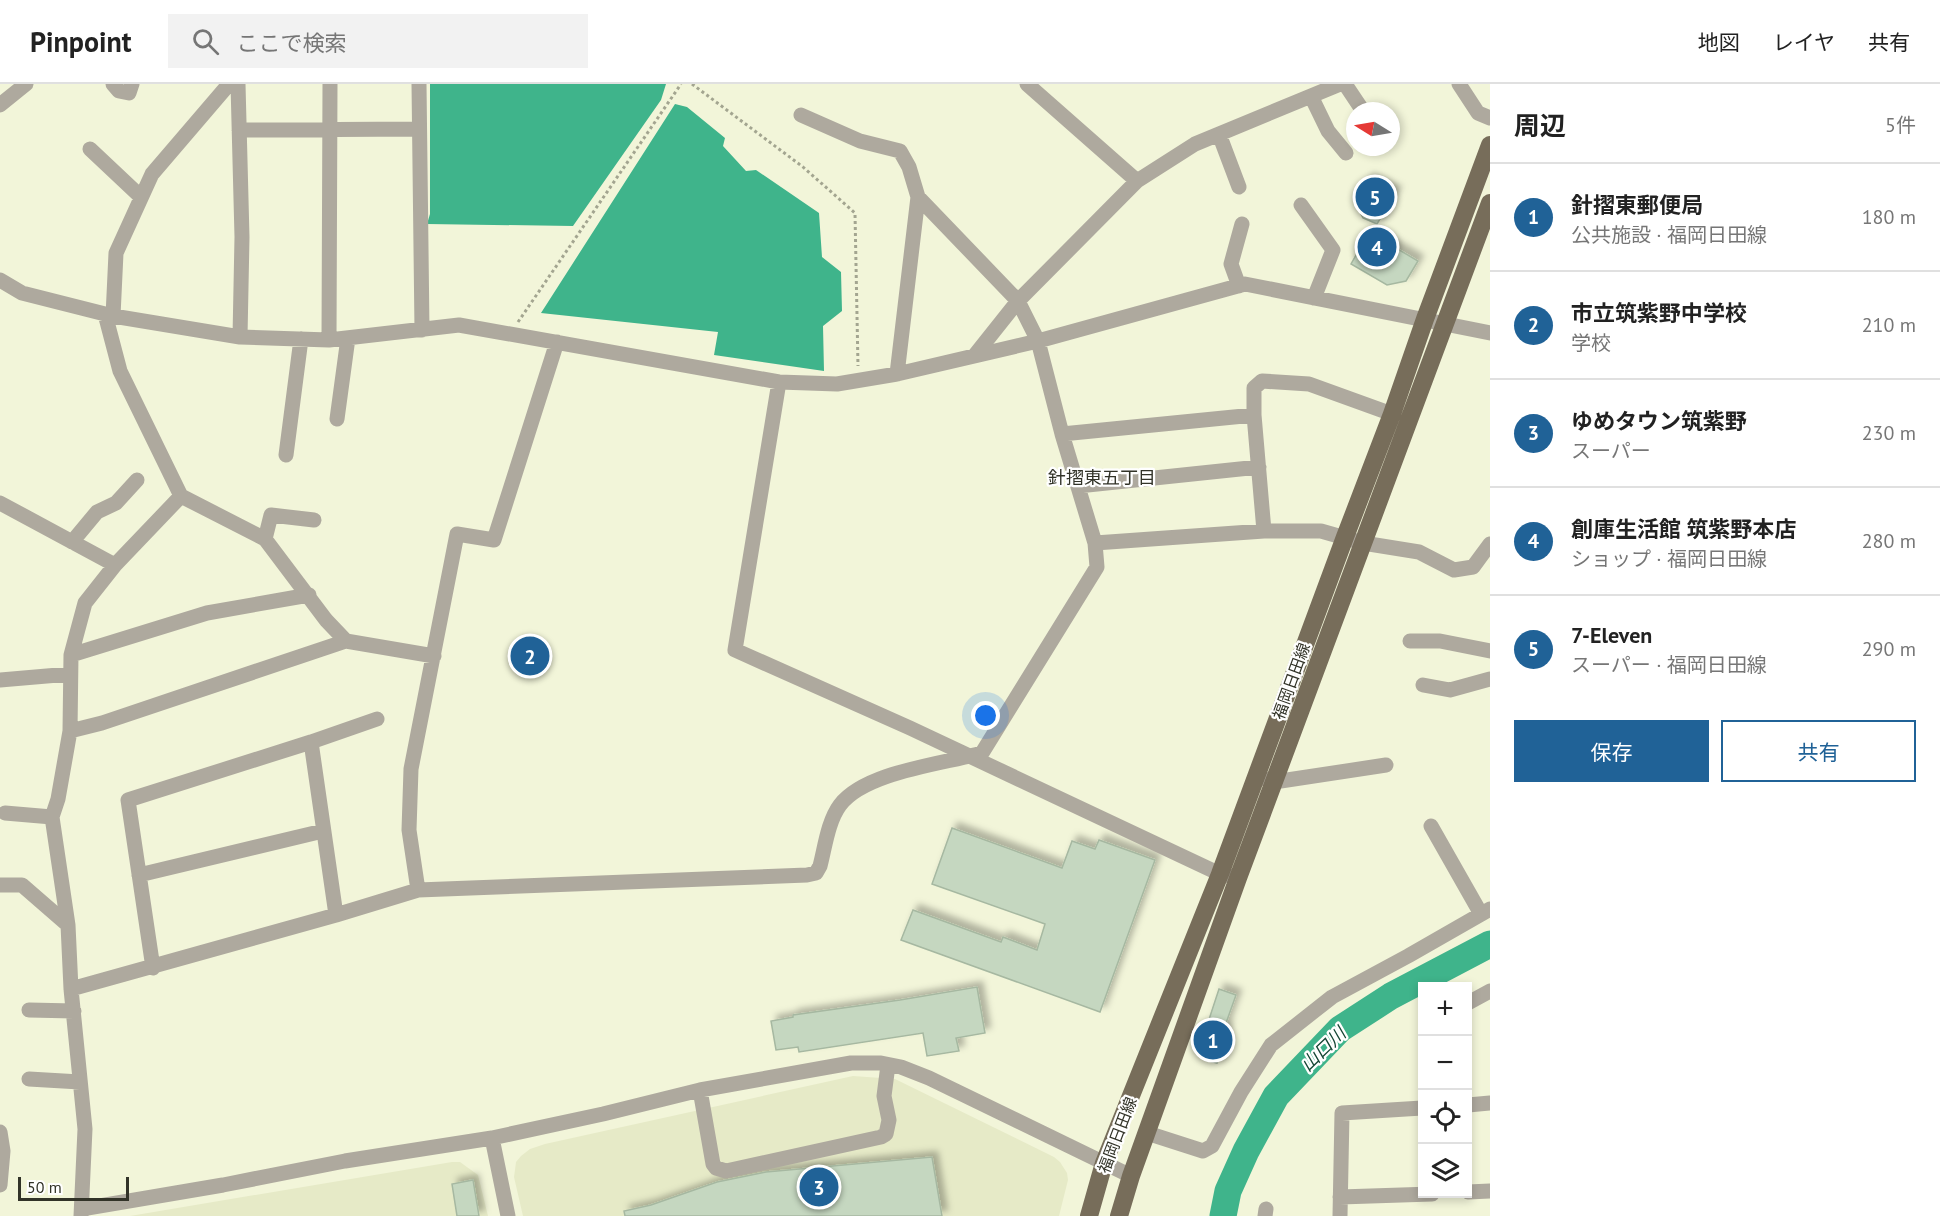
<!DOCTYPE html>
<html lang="ja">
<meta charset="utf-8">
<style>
:root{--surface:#fff;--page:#f2f2f2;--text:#222;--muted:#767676;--line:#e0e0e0;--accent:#206297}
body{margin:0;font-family:"PT Sans","Noto Sans JP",sans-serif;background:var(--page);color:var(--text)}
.controls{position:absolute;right:18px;bottom:18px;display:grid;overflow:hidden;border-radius:0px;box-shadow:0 3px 9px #0003}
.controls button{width:54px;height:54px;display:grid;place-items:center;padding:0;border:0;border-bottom:2px solid var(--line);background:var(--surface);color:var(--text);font:30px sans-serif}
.compass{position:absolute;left:1346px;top:18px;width:54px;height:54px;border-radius:50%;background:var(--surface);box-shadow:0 3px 9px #0003;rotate:281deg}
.scale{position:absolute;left:18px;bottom:15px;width:111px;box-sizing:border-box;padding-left:6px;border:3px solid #323328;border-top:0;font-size:16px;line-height:21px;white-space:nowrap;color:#323328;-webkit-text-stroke:4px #fff;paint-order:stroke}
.you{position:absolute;left:986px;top:632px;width:21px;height:21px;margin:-15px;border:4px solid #fff;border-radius:50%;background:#1a73e8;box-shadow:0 0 0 9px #1a73e833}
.badge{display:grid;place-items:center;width:39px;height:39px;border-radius:50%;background:var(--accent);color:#fff;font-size:20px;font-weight:700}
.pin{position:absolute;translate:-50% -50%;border:3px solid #fff;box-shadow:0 2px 6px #0006}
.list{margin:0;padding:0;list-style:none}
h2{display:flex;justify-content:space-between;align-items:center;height:78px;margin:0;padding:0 24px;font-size:26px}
h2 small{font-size:20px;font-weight:400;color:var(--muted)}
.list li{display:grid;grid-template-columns:39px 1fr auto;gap:18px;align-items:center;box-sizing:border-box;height:108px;padding:0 24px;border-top:2px solid var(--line)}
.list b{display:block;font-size:22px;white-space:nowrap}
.list p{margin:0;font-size:20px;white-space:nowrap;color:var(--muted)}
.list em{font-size:20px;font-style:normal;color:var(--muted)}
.actions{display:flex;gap:12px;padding:18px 24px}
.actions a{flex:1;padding:14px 0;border:2px solid var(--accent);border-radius:0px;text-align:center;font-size:21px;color:var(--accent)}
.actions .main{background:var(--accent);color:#fff}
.icon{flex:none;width:33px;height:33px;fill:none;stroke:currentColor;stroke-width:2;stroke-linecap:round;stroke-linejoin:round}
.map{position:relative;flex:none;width:1490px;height:1132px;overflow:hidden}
header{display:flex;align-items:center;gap:36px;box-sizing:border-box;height:84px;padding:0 30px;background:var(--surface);border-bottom:2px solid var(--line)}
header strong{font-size:28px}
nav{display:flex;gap:33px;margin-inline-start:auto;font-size:21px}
.search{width:420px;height:54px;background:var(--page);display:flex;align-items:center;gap:15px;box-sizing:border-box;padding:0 21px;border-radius:0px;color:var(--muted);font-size:22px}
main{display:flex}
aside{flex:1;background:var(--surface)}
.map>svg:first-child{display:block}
.built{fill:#e6eac7}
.water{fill:#3fb48b}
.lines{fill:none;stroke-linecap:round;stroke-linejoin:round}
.river{stroke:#3fb48b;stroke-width:27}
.building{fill:#c5d7c0;stroke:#a6b8a1;stroke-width:1.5;filter:url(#shadow)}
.path{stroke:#a3a590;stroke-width:3;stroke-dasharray:3 3;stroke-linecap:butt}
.minor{stroke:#aea99e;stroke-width:15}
.major{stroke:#776d5a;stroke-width:18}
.labels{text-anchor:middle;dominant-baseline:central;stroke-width:4.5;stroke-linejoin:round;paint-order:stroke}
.street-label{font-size:16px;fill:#323328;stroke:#fff}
.neighbourhood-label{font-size:18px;fill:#323328;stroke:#fff}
.water-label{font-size:18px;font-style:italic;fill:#154635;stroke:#fff}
</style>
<header>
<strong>Pinpoint</strong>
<div class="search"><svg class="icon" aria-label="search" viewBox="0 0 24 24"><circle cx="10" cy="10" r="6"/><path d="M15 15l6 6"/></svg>ここで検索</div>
<nav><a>地図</a><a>レイヤ</a><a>共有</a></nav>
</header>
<main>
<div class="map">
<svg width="1490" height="1132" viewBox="0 0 1490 1132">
<defs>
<filter id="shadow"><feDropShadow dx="5.5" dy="-5.5" stdDeviation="3" flood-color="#0004"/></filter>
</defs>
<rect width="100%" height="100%" fill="#f2f5d9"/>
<path class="built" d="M853,992L895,995L1054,1073L1060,1078L1067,1089L1068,1096L1059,1132H523L514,1093L515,1086L516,1078L521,1072L530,1065L545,1060Z
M452,1078H460L478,1091L488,1132H130Z"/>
<path class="water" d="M430,0H666L661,16L573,142L427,140L430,130Z
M675,20L687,23L725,54L723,62L746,87L756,86L819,129L822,173L841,188L842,227L823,242L824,287L714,271L718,248L541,229Z"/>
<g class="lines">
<path class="river" d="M1223,1132L1228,1107L1246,1067L1276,1012L1340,945L1391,912L1490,860"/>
</g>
<path class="building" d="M1368,95L1396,108L1377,140L1363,134L1355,118Z
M1369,148L1418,177L1406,197L1387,201L1351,180Z
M952,744L1062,784L1072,757L1095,765L1099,756L1155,776L1100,928L901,856L913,826L1001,858L1003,853L1037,866L1045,840L932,800Z
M977,903L985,949L956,954L959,967L927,972L923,949L799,968L798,963L776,966L771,937L793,933V931L900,916Z
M1219,905L1236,911L1225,942L1227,943L1217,979L1206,976L1207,972L1198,969Z
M932,1073L942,1132H625L624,1127L651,1121L717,1098L766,1088Z
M473,1096L479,1132H457L452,1100Z"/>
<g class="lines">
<path class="path" d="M692,0L803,83L855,129L858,282
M518,238L681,0"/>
<path class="minor" d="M113,0L119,7L129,9L132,0
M238,0L242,153L240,253
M419,0L422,246
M1027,0L1137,97
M1345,0L1363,27
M1459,0L1478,29L1490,34
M1311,12L1328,47L1346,69
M0,21L26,0
M239,46L419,45
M1219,50L1239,103
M90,65L141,113
M1301,121L1333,166L1314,214
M0,196L22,209L113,232L240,253L329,256L459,241L779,298L837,300L897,290L1038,257L1245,200L1490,249
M1239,202L1231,180L1242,140
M105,230L120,287L181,412L265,455L326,536L346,557
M113,232L116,169L152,90L229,0
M329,256L330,0
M975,271L1018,217L1137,97L1195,60L1340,0
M897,290L918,113
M779,298L735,566L910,644L1220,790L1230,792
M337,335L348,254
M1062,350L1254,331
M286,371L301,255
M1078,402L1259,383
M0,419L115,481
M1264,447L1254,331V304L1262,297L1309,300L1392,330
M265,455L271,431L314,436
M72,458L97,428L116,419L137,396
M1095,459L1264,447H1321L1363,459L1419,468L1454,486L1473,483L1490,460
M1410,557H1440L1490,567
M71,571L207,529L309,511
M0,596L70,590
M1423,601L1450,606L1490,595
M70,647L102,639L346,557L434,572
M311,658L377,635
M1256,692L1274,698L1386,681
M5,729L52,733
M1431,742L1481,830
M139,791L323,747
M0,801H22L68,841
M418,806L409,746L411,685L457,450L494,456L557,258
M153,884L128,716L311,658L336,831
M71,905L336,831L418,806L807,791L816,789L820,782C825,763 828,737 840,721C865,688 942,680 982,669L1097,483L1095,459L1062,350L1038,257L1018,217L918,113L909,83L900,67L860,57L801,31
M1468,919L1490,907
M29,926L74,927
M29,995L80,998
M700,1006L713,1080L716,1084L726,1087L881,1053L886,1050L889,1036L884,1012L888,981
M1468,1021L1490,1019
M0,1048L3,1067L0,1101
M1147,1049L1203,1067L1212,1062L1241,1008L1271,961L1332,913L1408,872L1490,825
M492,1054L508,1132
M1468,1108L1490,1107
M1340,1113L1432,1110
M82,1125L223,1101L345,1077L492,1054L603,1030L700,1006L851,979H881L901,983L929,994L1131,1092
M81,1132L85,1045L71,905L68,841L52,733L58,715L70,647L71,571L85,519L115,481L181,412
M1265,1132L1266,1125
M1340,1132L1342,1029L1422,1024"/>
<path class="major" d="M1089,1132L1104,1079L1220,790L1345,453L1392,330L1425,235L1490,61
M1119,1132L1131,1092L1238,794L1490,119"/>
</g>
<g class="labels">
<g class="street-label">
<text transform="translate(1291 597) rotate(-70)">福岡日田線</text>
<text transform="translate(1117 1051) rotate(-69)">福岡日田線</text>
</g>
<g class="neighbourhood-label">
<text x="1102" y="393">針摺東五丁目</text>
</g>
<g class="water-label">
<text transform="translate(1323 965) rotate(-44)">山口川</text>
</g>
</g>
</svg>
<div class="controls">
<button>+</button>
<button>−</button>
<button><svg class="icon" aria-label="locate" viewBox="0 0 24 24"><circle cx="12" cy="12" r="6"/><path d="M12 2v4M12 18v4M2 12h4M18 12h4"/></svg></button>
<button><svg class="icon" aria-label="layers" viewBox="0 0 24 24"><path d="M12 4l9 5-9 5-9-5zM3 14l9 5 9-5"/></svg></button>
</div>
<svg class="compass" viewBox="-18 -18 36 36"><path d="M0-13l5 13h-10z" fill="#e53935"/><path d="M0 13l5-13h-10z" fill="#767676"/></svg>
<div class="scale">50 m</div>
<div class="you"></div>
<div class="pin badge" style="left:1213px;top:956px">1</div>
<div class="pin badge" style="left:530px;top:572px">2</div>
<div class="pin badge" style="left:819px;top:1103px">3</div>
<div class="pin badge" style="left:1377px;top:163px">4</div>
<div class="pin badge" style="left:1375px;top:113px">5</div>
</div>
<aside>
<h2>周辺<small>5件</small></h2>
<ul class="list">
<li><span class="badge">1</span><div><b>針摺東郵便局</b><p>公共施設 · 福岡日田線</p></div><em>180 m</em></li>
<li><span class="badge">2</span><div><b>市立筑紫野中学校</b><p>学校</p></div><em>210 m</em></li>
<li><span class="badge">3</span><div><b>ゆめタウン筑紫野</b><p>スーパー</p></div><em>230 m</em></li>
<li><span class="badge">4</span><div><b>創庫生活館 筑紫野本店</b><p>ショップ · 福岡日田線</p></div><em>280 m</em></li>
<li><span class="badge">5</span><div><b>7-Eleven</b><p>スーパー · 福岡日田線</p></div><em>290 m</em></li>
</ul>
<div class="actions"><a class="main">保存</a><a>共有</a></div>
</aside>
</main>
